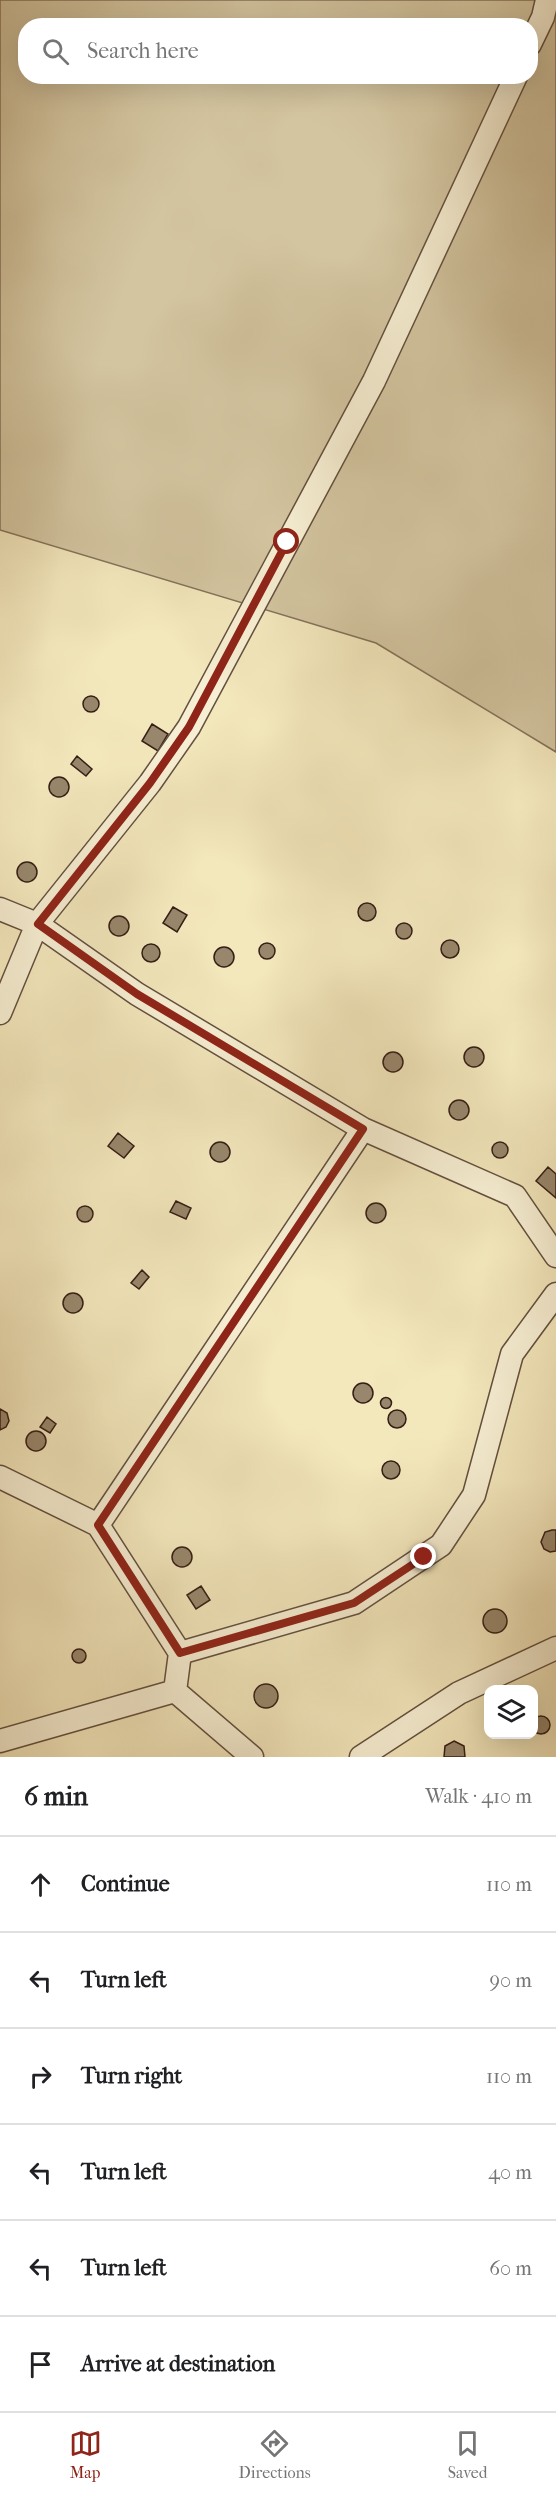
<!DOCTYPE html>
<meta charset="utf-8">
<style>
:root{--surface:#fff;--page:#f6f6f6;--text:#202124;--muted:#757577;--line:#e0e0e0;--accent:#8f2418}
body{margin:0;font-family:"IM FELL French Canon",serif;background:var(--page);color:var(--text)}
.controls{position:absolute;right:18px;bottom:18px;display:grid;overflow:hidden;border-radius:12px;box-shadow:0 6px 24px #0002}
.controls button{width:54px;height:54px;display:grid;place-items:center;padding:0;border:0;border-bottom:2px solid var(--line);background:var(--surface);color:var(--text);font:30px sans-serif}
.stop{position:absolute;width:18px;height:18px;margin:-14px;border:4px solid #8f2418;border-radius:50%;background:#fff}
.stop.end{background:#8f2418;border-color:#fff;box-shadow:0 2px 6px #0008}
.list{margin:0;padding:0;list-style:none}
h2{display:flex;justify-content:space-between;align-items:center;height:78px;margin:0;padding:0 24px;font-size:26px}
h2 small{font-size:20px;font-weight:400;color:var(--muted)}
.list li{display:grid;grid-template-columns:39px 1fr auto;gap:18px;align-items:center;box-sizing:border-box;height:96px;padding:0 24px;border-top:2px solid var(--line)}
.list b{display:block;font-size:22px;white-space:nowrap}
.list em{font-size:20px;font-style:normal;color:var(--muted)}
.icon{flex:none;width:33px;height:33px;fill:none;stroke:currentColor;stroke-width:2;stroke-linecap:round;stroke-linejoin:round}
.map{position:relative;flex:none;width:556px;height:1757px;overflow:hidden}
.search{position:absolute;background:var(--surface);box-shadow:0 6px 24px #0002;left:18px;right:18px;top:18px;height:66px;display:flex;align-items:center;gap:15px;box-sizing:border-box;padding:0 21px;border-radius:24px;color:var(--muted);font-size:22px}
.sheet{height:654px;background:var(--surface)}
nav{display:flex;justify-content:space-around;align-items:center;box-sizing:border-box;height:84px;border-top:2px solid var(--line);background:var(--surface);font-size:16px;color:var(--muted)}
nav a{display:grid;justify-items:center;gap:3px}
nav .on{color:var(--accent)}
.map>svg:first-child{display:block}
.green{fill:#d3c5a0;stroke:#84725a;stroke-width:1.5;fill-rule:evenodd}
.building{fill:#98876c;stroke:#351e15;stroke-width:1.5}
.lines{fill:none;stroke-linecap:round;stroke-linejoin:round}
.street-casing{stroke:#64503f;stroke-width:25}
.street{stroke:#f7efd3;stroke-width:22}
.route{stroke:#8f2418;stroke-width:8}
</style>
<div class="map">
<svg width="556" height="1757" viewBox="0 0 556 1757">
<rect width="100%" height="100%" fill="#f3e7bc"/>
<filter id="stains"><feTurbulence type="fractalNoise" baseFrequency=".00333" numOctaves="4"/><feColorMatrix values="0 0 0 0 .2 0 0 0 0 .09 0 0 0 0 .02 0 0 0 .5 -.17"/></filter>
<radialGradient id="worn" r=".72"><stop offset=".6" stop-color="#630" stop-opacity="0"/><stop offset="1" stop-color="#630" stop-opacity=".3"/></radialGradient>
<path class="green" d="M0,0H556V752L376,643L0,530ZM26,26H530V76H26Z"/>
<path class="building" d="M83 704a8 8 0 1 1 16 0a8 8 0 1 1-16 0Z
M152,724L168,734L158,751L142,741Z
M77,756L92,769L86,776L71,764Z
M49 787a10 10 0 1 1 20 0a10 10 0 1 1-20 0Z
M17 872a10 10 0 1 1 20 0a10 10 0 1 1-20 0Z
M358 912a9 9 0 1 1 18 0a9 9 0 1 1-18 0Z
M173,907L187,915L177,932L163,923Z
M109 926a10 10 0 1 1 20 0a10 10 0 1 1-20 0Z
M396 931a8 8 0 1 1 16 0a8 8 0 1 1-16 0Z
M441 949a9 9 0 1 1 18 0a9 9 0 1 1-18 0Z
M259 951a8 8 0 1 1 16 0a8 8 0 1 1-16 0Z
M142 953a9 9 0 1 1 18 0a9 9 0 1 1-18 0Z
M214 957a10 10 0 1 1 20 0a10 10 0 1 1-20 0Z
M464 1057a10 10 0 1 1 20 0a10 10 0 1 1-20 0Z
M383 1062a10 10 0 1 1 20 0a10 10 0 1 1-20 0Z
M449 1110a10 10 0 1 1 20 0a10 10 0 1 1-20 0Z
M118,1133L134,1146L124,1158L108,1146Z
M210 1152a10 10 0 1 1 20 0a10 10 0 1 1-20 0Z
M492 1150a8 8 0 1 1 16 0a8 8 0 1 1-16 0Z
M548,1167L556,1174V1198L536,1181Z
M176,1201L191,1208L186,1219L170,1212Z
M366 1213a10 10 0 1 1 20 0a10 10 0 1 1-20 0Z
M77 1214a8 8 0 1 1 16 0a8 8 0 1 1-16 0Z
M142,1270L149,1277L139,1289L131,1283Z
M63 1303a10 10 0 1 1 20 0a10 10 0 1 1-20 0Z
M353 1393a10 10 0 1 1 20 0a10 10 0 1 1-20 0Z
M380.5 1403a5.5 5.5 0 1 1 11 0a5.5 5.5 0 1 1-11 0Z
M0,1409L7,1413L9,1421L6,1427L0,1430Z
M388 1419a9 9 0 1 1 18 0a9 9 0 1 1-18 0Z
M47,1417L56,1424L50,1433L40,1427Z
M26 1441a10 10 0 1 1 20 0a10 10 0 1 1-20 0Z
M382 1470a9 9 0 1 1 18 0a9 9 0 1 1-18 0Z
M552,1530H556V1551L550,1552L544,1549L541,1542L545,1532Z
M172 1557a10 10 0 1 1 20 0a10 10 0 1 1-20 0Z
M201,1586L210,1600L196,1609L187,1595Z
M483 1621a12 12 0 1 1 24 0a12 12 0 1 1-24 0Z
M72 1656a7 7 0 1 1 14 0a7 7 0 1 1-14 0Z
M254 1696a12 12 0 1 1 24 0a12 12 0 1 1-24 0Z
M532 1725a9 9 0 1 1 18 0a9 9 0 1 1-18 0Z
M454,1741L464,1746L465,1757H444L445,1746Z"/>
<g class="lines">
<defs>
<path id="street" d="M530,44L543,17L547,0
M0,909L37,924L137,994L363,1129L515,1196L556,1256
M0,1013L37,924L150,783L189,727L374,381L516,76
M0,1477L98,1525L180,1653L175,1691
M98,1525L363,1129
M180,1653L354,1603L441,1545L474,1495L512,1354L556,1294
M175,1691L252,1757
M0,1741L175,1691
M361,1757L459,1693L556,1648"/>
</defs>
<use href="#street" class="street-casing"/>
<use href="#street" class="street"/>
</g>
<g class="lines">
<path class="route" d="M287,542L189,727L150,783L38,924L137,994L363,1129L98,1525L180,1653L354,1603L424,1557"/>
</g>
<rect width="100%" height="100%" filter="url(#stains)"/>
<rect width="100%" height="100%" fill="url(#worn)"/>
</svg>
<div class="controls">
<button><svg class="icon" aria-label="layers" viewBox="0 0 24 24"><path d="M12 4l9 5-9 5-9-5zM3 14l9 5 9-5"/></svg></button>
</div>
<div class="stop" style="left:287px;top:542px"></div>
<div class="stop end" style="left:424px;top:1557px"></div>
<div class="search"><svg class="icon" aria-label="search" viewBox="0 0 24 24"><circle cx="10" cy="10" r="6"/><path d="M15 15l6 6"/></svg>Search here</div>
</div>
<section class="sheet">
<h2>6 min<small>Walk · 410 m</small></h2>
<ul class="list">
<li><svg class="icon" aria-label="ahead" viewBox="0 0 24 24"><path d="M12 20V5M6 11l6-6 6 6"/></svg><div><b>Continue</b></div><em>110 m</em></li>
<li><svg class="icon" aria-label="left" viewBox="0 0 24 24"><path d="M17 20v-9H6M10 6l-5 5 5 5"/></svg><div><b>Turn left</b></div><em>90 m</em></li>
<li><svg class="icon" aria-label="right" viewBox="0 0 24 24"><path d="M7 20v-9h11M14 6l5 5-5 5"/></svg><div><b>Turn right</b></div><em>110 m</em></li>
<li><svg class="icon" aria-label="left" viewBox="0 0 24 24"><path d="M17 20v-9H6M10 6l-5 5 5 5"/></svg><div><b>Turn left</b></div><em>40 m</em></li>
<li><svg class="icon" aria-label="left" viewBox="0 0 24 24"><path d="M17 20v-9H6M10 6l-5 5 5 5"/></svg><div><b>Turn left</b></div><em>60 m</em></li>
<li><svg class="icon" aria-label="arrive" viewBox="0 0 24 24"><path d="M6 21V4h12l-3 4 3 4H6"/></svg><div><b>Arrive at destination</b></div></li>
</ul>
</section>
<nav>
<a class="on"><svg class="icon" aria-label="map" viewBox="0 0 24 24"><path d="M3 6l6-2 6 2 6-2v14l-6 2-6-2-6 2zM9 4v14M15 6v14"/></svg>Map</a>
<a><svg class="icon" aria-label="directions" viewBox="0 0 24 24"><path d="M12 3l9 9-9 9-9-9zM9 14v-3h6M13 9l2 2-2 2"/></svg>Directions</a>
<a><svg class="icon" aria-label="saved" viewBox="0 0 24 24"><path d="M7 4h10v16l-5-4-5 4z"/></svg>Saved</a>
</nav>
